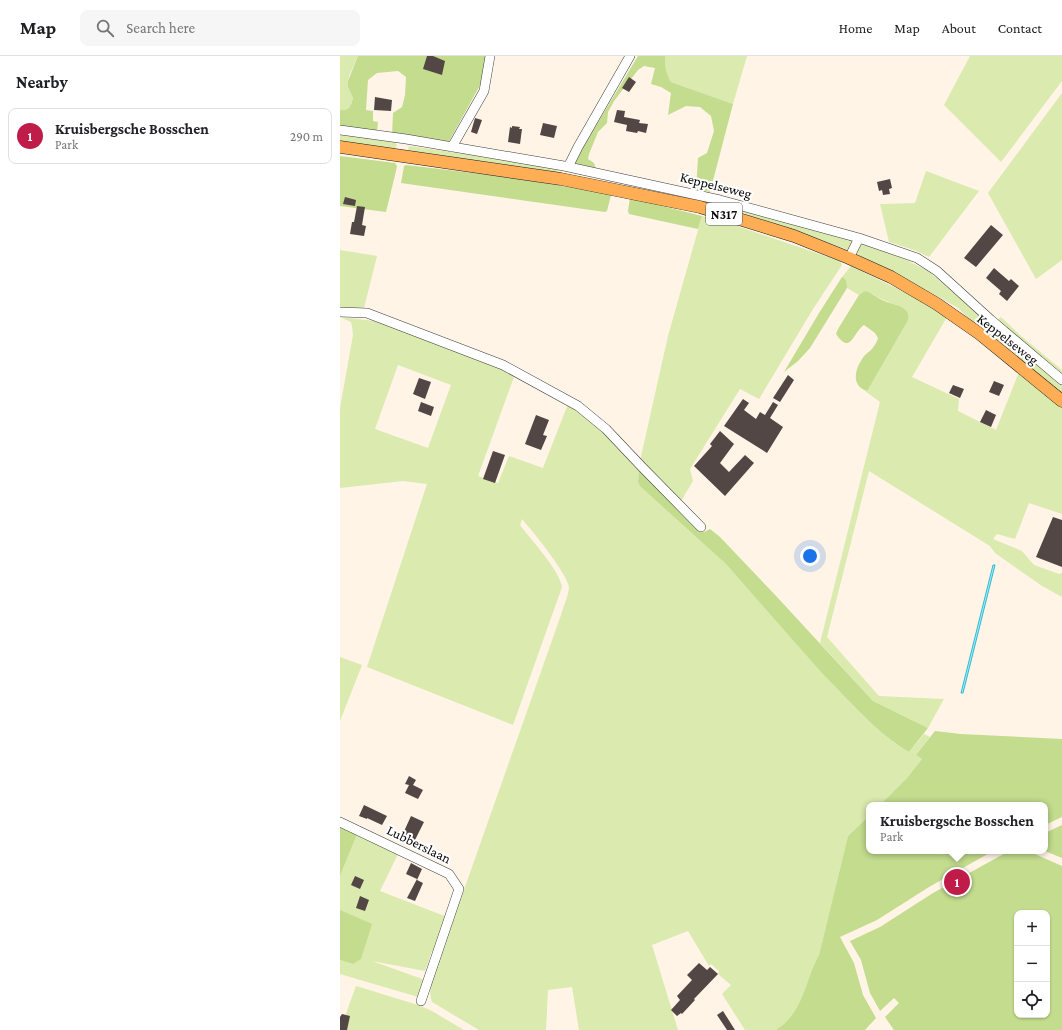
<!DOCTYPE html>
<meta charset="utf-8">
<style>
:root{--surface:#fff;--page:#f6f6f6;--text:#202124;--muted:#757577;--line:#e0e0e0;--accent:#bf1c4a}
body{margin:0;font-family:"Crimson Pro",serif;background:var(--page);color:var(--text)}
.controls{position:absolute;right:12px;bottom:12px;display:grid;overflow:hidden;border-radius:8px;box-shadow:0 1px 3px #0004}
.controls button{width:36px;height:36px;display:grid;place-items:center;padding:0;border:0;border-bottom:1px solid var(--line);background:var(--surface);color:var(--text);font:20px sans-serif}
.you{position:absolute;left:470px;top:500px;width:14px;height:14px;margin:-10px;border:3px solid #fff;border-radius:50%;background:#1a73e8;box-shadow:0 0 0 6px #1a73e833}
.badge{display:grid;place-items:center;width:26px;height:26px;border-radius:50%;background:var(--accent);color:#fff;font-size:13px;font-weight:700}
.pin{position:absolute;translate:-50% -50%;border:2px solid #fff;box-shadow:0 1px 4px #0006}
.popup{position:absolute;left:526px;top:746px;width:182px;height:52px;box-sizing:border-box;display:grid;place-content:center;border-radius:8px;background:var(--surface);filter:drop-shadow(0 1px 3px #0005);font-size:13px;white-space:nowrap;color:var(--muted)}
.popup b{font-size:15px;color:var(--text)}
.popup::after{content:'';position:absolute;left:50%;top:100%;margin-left:-8px;border:8px solid transparent;border-top-color:var(--surface)}
.list{margin:0;padding:0;list-style:none}
h2{display:flex;justify-content:space-between;align-items:center;height:52px;margin:0;padding:0 16px;font-size:17px}
h2 small{font-size:13px;font-weight:400;color:var(--muted)}
.list li{display:grid;grid-template-columns:26px 1fr auto;gap:12px;align-items:center;box-sizing:border-box;height:56px;margin:0 8px 8px;padding:0 8px;border:1px solid var(--line);border-radius:8px}
.list b{display:block;font-size:15px;white-space:nowrap}
.list p{margin:0;font-size:13px;white-space:nowrap;color:var(--muted)}
.list em{font-size:13px;font-style:normal;color:var(--muted)}
.icon{flex:none;width:22px;height:22px;fill:none;stroke:currentColor;stroke-width:2;stroke-linecap:round;stroke-linejoin:round}
.map{position:relative;flex:none;width:722px;height:974px;overflow:hidden}
header{display:flex;align-items:center;gap:24px;box-sizing:border-box;height:56px;padding:0 20px;background:var(--surface);border-bottom:1px solid var(--line)}
header strong{font-size:19px}
nav{display:flex;gap:22px;margin-inline-start:auto;font-size:14px}
.search{width:280px;height:36px;background:var(--page);display:flex;align-items:center;gap:10px;box-sizing:border-box;padding:0 14px;border-radius:8px;color:var(--muted);font-size:15px}
main{display:flex}
aside{flex:1;background:var(--surface)}
.map>svg:first-child{display:block}
.green{fill:#dbeaaf;fill-rule:evenodd}
.forest{fill:#c3dc8d;fill-rule:evenodd}
.water{fill:#a8eef9;stroke:#2bb8d4}
.building{fill:#524745}
.lines{fill:none;stroke-linecap:round;stroke-linejoin:round}
.minor-casing{stroke:#3c3c3c;stroke-width:10}
.major-casing{stroke:#1a1a1a;stroke-width:13}
.minor{stroke:#fff;stroke-width:9}
.major{stroke:#ffae56;stroke-width:12}
.labels{text-anchor:middle;dominant-baseline:central;stroke-width:4;stroke-linejoin:round;paint-order:stroke}
.shield{fill:#fff;stroke:#535353;stroke-width:1}
.shield-label{font-size:13px;font-weight:bold;fill:#090909}
.street-label{font-size:14px;fill:#090909;stroke:#fff}
</style>
<header>
<strong>Map</strong>
<div class="search"><svg class="icon" aria-label="search" viewBox="0 0 24 24"><circle cx="10" cy="10" r="6"/><path d="M15 15l6 6"/></svg>Search here</div>
<nav><a>Home</a><a>Map</a><a>About</a><a>Contact</a></nav>
</header>
<main>
<aside>
<h2>Nearby<small></small></h2>
<ul class="list">
<li><span class="badge">1</span><div><b>Kruisbergsche Bosschen</b><p>Park</p></div><em>290 m</em></li>
</ul>
</aside>
<div class="map">
<svg width="722" height="974" viewBox="0 0 722 974">
<rect width="100%" height="100%" fill="#fff4e6"/>
<path class="green" d="M0,0H18L9,20L8,31L13,42L10,52L7,54H0Z
M325,0H407L393,48L331,26C326,17 325,10 325,0Z
M630,0H722V25L661,106L604,49Z
M722,37V204L696,223L648,137Z
M0,78L54,85L57,89L54,94L0,88Z
M70,90L219,112V115L216,116L69,95L68,92Z
M586,115L639,135L589,201L574,194L549,186L540,148L575,147Z
M385,149L515,184L509,194L416,162Z
M362,160L388,167L500,205L502,209L473,253L419,343L400,333L350,413L353,425L341,445L300,405L328,280Z
M524,188L564,203L588,215L643,262V268L639,272L618,252L599,241L520,200L517,197L521,189Z
M0,194L37,200L24,252L23,253L0,254Z
M511,210L568,238L607,261L572,321L619,343L618,355L656,374L679,316L722,351V458L689,447L675,483L657,478L653,483L682,495L694,509L719,518L722,517V541L702,530L655,497L650,490L529,415L487,581L539,640L604,643L588,672L533,645L480,587L540,346L525,335H527L557,249C545,246 536,239 525,235L519,239L507,232C507,227 507,223 502,221Z
M0,261L34,265L94,285L175,318L138,420L158,427L169,400L203,412L228,348L249,362L299,413L298,426L301,430L386,508L496,631L535,670L556,688L569,696L584,678L590,681L576,699L582,703L567,722L540,749H529V760L508,780L479,899C466,921 463,963 436,974C430,974 413,974 405,974L382,938L391,929L378,918L379,915L371,908L369,910L348,875L312,889L338,974H239L232,931L208,934L206,974H139L92,946C86,930 96,911 102,896L221,559C223,551 228,541 229,532C229,520 192,474 182,463L180,469C191,484 219,513 222,531L173,669L27,611L87,428L63,425L0,432V352L13,279L12,270L11,266ZM58,309L111,329L88,392L35,373Z
M661,261L680,279L722,314V319L657,264Z
M649,270L722,329V339L649,279L648,274Z
M0,601L22,609L0,665Z
M18,776L58,798L40,835L107,861L95,896L92,895L85,915L32,905L85,924L78,941L0,918V904L13,908L0,899V820Z
M16,930L78,949L90,954L124,974H0Z"/>
<path class="forest" d="M18,0H152L149,13L108,87L52,79L53,57L62,51L65,39L66,21L58,15L37,17L28,24L26,54L33,55V65L38,66L37,76L0,71V54C10,55 11,50 13,42L8,31V25Z
M298,0H325C325,10 326,17 331,26L393,48L370,136L356,133L358,102L367,97L374,75L371,60L360,51L346,50L328,59L331,37L321,31L311,28L315,12L304,10L298,14L274,45L268,56L267,67L258,76L249,98L248,103L254,107L256,113L237,109L234,107V106Z
M0,100L55,107L57,110L56,115L46,156L0,150Z
M66,109L158,120L241,133L271,139L267,155L265,156L61,127L64,110Z
M290,142L362,160L358,173L289,158L288,155Z
M502,221C507,223 507,227 507,232L470,292L458,305L444,316L479,257Z
M525,235C532,237 536,241 542,244C551,249 571,249 568,264L527,335C509,329 516,310 525,299C528,296 532,294 534,290C536,288 537,285 538,282L535,277L524,269C513,276 511,300 496,278L498,273L519,239Z
M299,413L357,471L364,476L370,473L380,481L437,541L533,645L588,672L569,696C539,679 507,642 482,617L386,508L300,430L298,426Z
M595,675L621,678L722,683V761L705,769V749H540L567,722L582,703L576,699Z
M529,760V795H653L589,831L537,864L500,881L514,907L523,939L536,962L525,974H436C440,971 445,968 448,964C465,946 467,920 479,899L508,780Z
M0,767L18,776L0,820Z
M722,769V802L705,795V777Z
M669,795H688L722,810V974H554L545,961L559,947L554,942L540,955L530,937L521,904L510,885L540,871L593,837ZM677,857H707V959H677Z
M0,854L32,868L21,903L13,908L0,904Z"/>
<path class="water" d="M653,509H655L623,637H621Z"/>
<path class="building" d="M87,0H93L105,5L102,19L83,13Z
M289,21L296,26L289,36L282,32Z
M35,41L52,44L51,55L34,54Z
M277,54L285,55L284,61L300,64L299,67L308,68L306,77L298,75L297,77L286,75L287,69L274,66Z
M135,62L142,64L137,78L131,76Z
M203,67L217,70L214,82L200,79Z
M172,70L180,71L179,73H182L180,88L168,86L170,71L172,72Z
M550,123L552,132L549,133L550,138L543,139L542,134L539,135L537,126Z
M5,141L16,144L15,150L3,148Z
M17,150L25,151L22,169L26,170L24,180L10,178L12,166H14Z
M651,169L663,179L636,211L624,202Z
M654,212L669,225L671,223L679,230L667,245L659,238L661,235L646,222Z
M448,319L454,324L440,346L433,342Z
M79,322L91,326L85,343L73,338Z
M654,325L664,329L659,340L649,336Z
M613,329L624,333L620,342L609,337Z
M403,343L409,347L404,354L416,363L420,356L425,359L433,346L438,349L430,362L443,371L427,397L384,370Z
M81,346L94,351L91,360L78,355Z
M646,354L656,359L651,371L640,366Z
M196,359L209,364L203,379L207,380L201,394L185,388Z
M380,375L394,388L380,407L389,416L405,399L414,407L385,440L354,410L372,390L370,388Z
M153,395L165,399L155,427L143,423Z
M713,461L722,464V511L696,501Z
M69,720L76,724L73,729L83,734L78,743L65,737L69,729L65,728Z
M24,749L47,760L42,769L27,762V763L19,760Z
M71,760L84,766L73,788L61,782Z
M71,807L82,813L77,824L83,827L75,845L67,842L77,823L66,818Z
M15,820L24,824L20,833L11,829Z
M20,840L29,844L25,855L16,852Z
M359,907L367,914L370,911L378,918L354,943L355,944L342,958L341,957L337,960L331,954L340,944L337,940L352,924L347,919Z
M383,955L395,974H387L377,959Z
M2,958L10,960L7,974H0V961Z"/>
<g class="lines">
<defs>
<path id="minor" d="M0,74L66,83L224,110L380,144L519,182L577,202L597,215L651,264L722,324
M112,91L144,35L150,0
M228,111L238,91L290,0
M509,202L519,182
M0,256L27,257L163,309L238,350L266,373L302,411L361,471
M0,766L109,818L119,833L81,945"/>
<path id="major" d="M0,91L221,123L360,151L454,180L509,202L551,221L597,248L640,278L722,345"/>
</defs>
<use href="#minor" class="minor-casing"/>
<use href="#major" class="major-casing"/>
<use href="#minor" class="minor"/>
<use href="#major" class="major"/>
</g>
<g class="labels">
<rect class="shield" x="366" y="147" width="36" height="22" rx="3"/>
<g class="shield-label">
<text x="384" y="158">N317</text>
</g>
<g class="street-label">
<text transform="translate(376 129) rotate(14)">Keppelseweg</text>
<text transform="translate(668 283) rotate(38)">Keppelseweg</text>
<text transform="translate(79 788) rotate(26)">Lubberslaan</text>
</g>
</g>
</svg>
<div class="controls">
<button>+</button>
<button>−</button>
<button><svg class="icon" aria-label="locate" viewBox="0 0 24 24"><circle cx="12" cy="12" r="6"/><path d="M12 2v4M12 18v4M2 12h4M18 12h4"/></svg></button>
</div>
<div class="you"></div>
<div class="pin badge" style="left:617px;top:826px">1</div>
<div class="popup"><b>Kruisbergsche Bosschen</b>Park</div>
</div>
</main>
